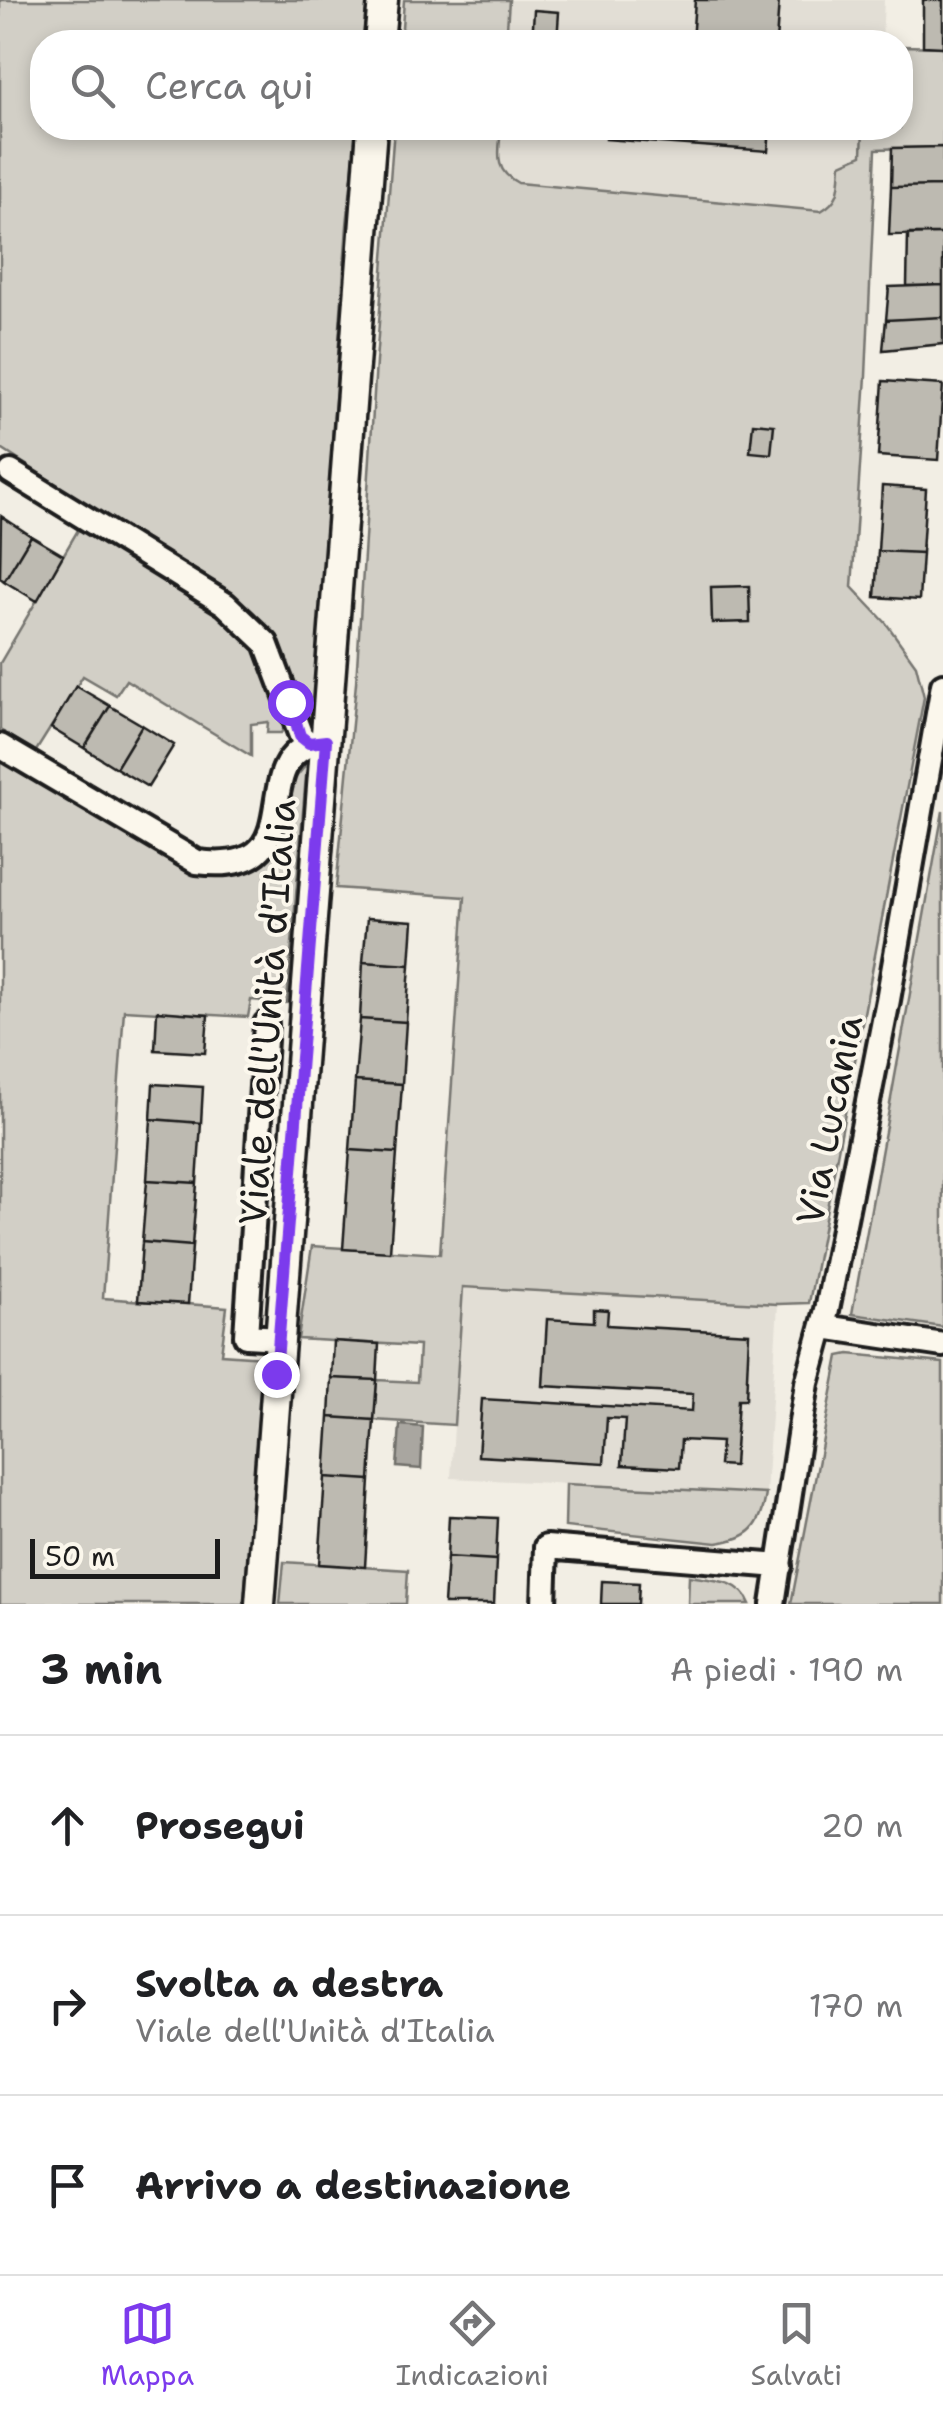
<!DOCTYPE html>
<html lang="it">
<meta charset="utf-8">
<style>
:root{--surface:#fff;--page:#f6f6f6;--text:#202124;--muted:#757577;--line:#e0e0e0;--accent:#7c3aed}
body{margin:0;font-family:"Shantell Sans",sans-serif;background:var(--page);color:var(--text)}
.scale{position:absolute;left:30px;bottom:25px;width:190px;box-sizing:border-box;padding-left:10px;border:5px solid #1c1c1c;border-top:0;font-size:28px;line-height:35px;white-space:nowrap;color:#1c1c1c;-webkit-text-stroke:8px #fbf7ec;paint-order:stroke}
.stop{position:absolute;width:30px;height:30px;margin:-22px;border:8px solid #7c3aed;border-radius:50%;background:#fff}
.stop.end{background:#7c3aed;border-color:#fff;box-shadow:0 2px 10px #0008}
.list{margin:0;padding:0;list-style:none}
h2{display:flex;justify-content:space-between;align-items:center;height:130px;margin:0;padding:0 40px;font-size:42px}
h2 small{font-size:32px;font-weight:400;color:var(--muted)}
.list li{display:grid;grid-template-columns:65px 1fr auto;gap:30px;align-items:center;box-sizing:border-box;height:180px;padding:0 40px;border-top:2px solid var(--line)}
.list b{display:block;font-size:38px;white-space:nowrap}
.list p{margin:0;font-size:32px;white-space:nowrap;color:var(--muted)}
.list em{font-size:32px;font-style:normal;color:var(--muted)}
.icon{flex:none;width:55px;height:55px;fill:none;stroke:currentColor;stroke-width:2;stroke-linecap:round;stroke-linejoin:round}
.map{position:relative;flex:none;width:943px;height:1604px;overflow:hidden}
.search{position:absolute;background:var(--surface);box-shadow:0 5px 15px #0003;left:30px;right:30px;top:30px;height:110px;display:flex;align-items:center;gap:25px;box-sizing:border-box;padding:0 35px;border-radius:40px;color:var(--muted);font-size:38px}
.sheet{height:670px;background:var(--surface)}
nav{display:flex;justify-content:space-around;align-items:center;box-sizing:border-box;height:140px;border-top:2px solid var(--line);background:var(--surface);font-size:28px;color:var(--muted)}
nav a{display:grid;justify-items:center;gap:5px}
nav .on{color:var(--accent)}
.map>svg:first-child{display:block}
.built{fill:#e2ded5}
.green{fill:#d2cfc6;stroke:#777671;stroke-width:2.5}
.water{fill:#a9a6a0;stroke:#716f6b;stroke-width:2.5}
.building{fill:#bdbab1;stroke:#1c1c1c;stroke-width:2.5}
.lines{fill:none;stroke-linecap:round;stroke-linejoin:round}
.minor-casing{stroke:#1c1c1c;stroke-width:30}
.tertiary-casing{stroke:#1c1c1c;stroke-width:35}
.minor{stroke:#fbf7ec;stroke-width:22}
.tertiary{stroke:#fbf7ec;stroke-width:28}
.route{stroke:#7c3aed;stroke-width:12}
.labels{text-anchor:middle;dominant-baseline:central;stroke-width:8;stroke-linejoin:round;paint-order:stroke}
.street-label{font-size:38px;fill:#1c1c1c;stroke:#fbf7ec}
</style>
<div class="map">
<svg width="943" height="1604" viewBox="0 0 943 1604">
<rect width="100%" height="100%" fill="#f2eee4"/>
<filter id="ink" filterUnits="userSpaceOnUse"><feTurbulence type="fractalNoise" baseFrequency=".01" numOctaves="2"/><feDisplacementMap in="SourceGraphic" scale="20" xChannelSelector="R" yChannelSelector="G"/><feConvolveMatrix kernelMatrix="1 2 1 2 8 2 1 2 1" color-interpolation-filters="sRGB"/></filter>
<g filter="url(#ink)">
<path class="built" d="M404,0H884L882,42H401Z
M394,128H877L866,376Z
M462,1287L778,1304L766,1494L451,1478Z"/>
<path class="green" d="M0,0H371L367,42H42V128H357L347,225L313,722L304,721L230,596L0,448Z
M404,0H509L506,42H401Z
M901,46L943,47V147L876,149L866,376L852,587L886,623L916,665L924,697L809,1303L778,1304L463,1287L454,1425L374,1420L377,1380L417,1382L419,1346L298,1339L312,1246L440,1254L465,897L336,888L356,683L376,362L394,128H501C499,153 493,170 518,183L821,211C842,199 839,186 841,164L862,155L863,128H900Z
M78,530L103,537L226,614L255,643L289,719L281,733H267L268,722L251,724V756L126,680L116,695L83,676L36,751L0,730V663Z
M0,759L199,874L233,875L258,867L277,844L291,783L307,764L287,1003L251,1000L248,1017L124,1010L103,1298L227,1307L221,1354L263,1357L244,1604H0Z
M943,811V1327L852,1314Z
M849,1354L943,1363V1604H791L839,1356Z
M566,1484L766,1494C761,1527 751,1538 717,1543L565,1527Z
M284,1562L408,1570L406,1604H280Z
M689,1576C713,1580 740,1579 750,1604H688Z"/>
<path class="water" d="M400,1425L423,1427L421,1469L397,1467Z"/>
<path class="building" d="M695,0H779L776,42H692Z
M923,0H943V47L923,46Z
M534,10L559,12L557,42H532Z
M607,128H770L768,151L606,139Z
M943,147V186L891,187L892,148Z
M943,186V234L889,235L891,187Z
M908,234H943V285L907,286Z
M943,285V317L886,320L889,287Z
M943,317V344L883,350L886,320Z
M883,381L943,385L938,460L878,456Z
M753,423L774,425L771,454L750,452Z
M882,486L926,489L922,553L878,551Z
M1,516L31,536L4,581L0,578Z
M31,536L63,555L37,601L4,581Z
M878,551L922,553L919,600L875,597Z
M749,586L750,622L712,623L711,587Z
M76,686L110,706L84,748L51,728Z
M110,706L142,725L116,768L84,748Z
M142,725L174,745L148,787L116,768Z
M367,918L413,921L410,965L363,962Z
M363,962L410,965L406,1022L360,1019Z
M157,1011L208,1015L205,1053L155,1050Z
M360,1019L406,1022L402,1084L355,1081Z
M355,1081L402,1084L397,1153L350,1150Z
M153,1084L203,1087L201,1123L151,1119Z
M151,1119L201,1123L197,1183L147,1180Z
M350,1150L397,1153L390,1252L343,1249Z
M147,1180L197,1183L192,1246L142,1242Z
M142,1242L192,1246L188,1304L138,1301Z
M594,1309L608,1310L607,1325L749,1333L746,1399H738L734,1466L719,1465L721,1442L681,1440L679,1468L622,1465L625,1419L607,1418L604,1463L478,1456L482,1399L692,1411L693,1394L543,1386L547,1319L594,1322Z
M333,1341L379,1344L377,1380L331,1378Z
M331,1378L377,1380L374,1420L329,1417Z
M329,1417L374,1420L370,1480L325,1477Z
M325,1477L370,1480L365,1567L319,1564Z
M449,1516L498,1518L496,1560L447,1557Z
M447,1557L496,1560L494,1604H444Z
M602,1581L639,1583L638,1604H601Z"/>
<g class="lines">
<defs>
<path id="minor" d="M11,472L225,604L266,643L301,736L309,743
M0,746L197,862C323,878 236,752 326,741
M266,1024L246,1336L280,1338
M824,1327L943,1345
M544,1604L546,1547L780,1566
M773,1604L807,1383L827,1310L888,1000L943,685"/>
<path id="tertiary" d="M379,42L383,0
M260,1604L372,128"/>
</defs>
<use href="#minor" class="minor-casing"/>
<use href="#tertiary" class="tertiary-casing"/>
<use href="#minor" class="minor"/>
<use href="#tertiary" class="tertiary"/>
</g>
</g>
<g class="lines" filter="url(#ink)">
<path class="route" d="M276,1374L326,741L309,743L300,736L290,702"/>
</g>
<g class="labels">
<g class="street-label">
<text transform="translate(267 1012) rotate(-86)">Viale dell'Unità d'Italia</text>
<text transform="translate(829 1120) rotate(-79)">Via Lucania</text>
</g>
</g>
</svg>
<div class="scale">50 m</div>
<div class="stop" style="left:290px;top:702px"></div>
<div class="stop end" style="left:276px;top:1374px"></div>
<div class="search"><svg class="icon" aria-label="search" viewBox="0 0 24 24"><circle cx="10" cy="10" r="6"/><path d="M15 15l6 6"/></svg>Cerca qui</div>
</div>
<section class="sheet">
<h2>3 min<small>A piedi · 190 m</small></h2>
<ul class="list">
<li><svg class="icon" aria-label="ahead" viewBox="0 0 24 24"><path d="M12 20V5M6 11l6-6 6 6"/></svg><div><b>Prosegui</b></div><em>20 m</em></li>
<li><svg class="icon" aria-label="right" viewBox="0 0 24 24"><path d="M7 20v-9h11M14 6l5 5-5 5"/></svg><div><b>Svolta a destra</b><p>Viale dell'Unità d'Italia</p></div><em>170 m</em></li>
<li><svg class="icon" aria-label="arrive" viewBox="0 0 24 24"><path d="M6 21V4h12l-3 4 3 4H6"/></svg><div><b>Arrivo a destinazione</b></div></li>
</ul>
</section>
<nav>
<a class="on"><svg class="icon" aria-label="map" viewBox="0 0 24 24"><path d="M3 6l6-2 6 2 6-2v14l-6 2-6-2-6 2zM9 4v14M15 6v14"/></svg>Mappa</a>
<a><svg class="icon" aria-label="directions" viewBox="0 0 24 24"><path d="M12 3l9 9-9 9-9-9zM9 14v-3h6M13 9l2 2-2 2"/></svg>Indicazioni</a>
<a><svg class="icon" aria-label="saved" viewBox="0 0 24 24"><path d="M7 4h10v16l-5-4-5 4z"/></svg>Salvati</a>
</nav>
